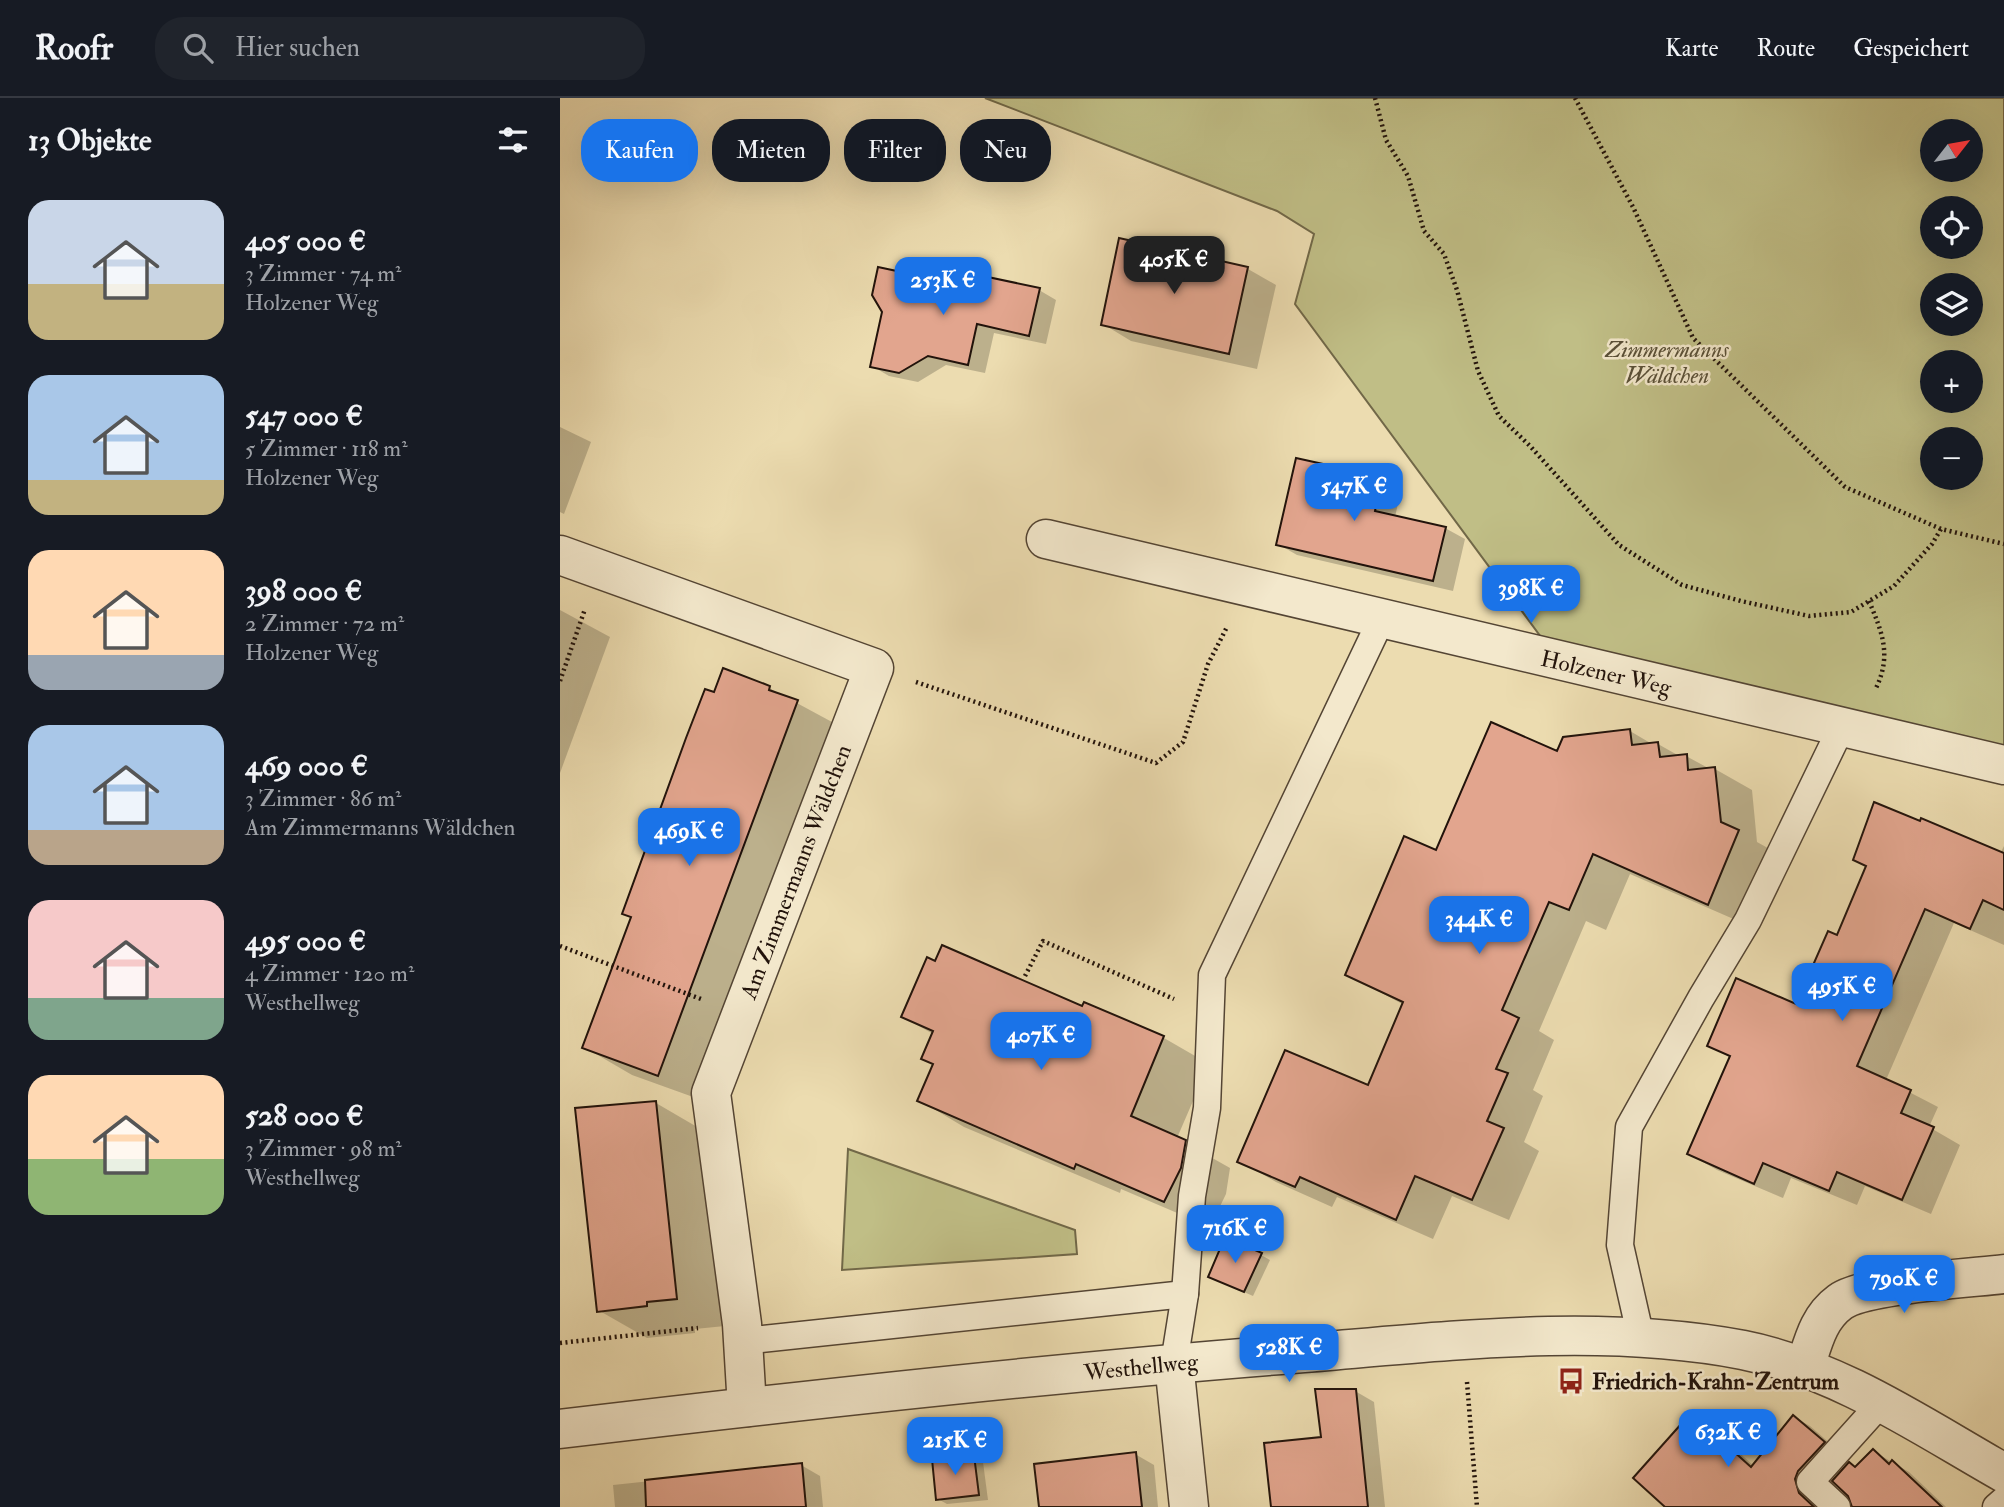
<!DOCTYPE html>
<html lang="de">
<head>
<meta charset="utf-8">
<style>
	body { margin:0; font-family:"IM FELL Double Pica",serif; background:#20242c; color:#f1f3f6; height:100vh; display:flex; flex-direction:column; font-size:26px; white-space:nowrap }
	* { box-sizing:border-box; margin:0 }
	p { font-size:23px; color:#9ea1a6 }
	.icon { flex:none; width:38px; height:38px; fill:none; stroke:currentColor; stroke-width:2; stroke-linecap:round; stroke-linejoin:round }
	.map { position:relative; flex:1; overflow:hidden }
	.drawer { display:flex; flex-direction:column; background:#171b24; width:560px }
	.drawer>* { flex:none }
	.hud { position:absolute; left:21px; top:21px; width:665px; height:63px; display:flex; gap:14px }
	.needle { width:46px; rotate:59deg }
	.fabs { position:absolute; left:1360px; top:21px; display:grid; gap:14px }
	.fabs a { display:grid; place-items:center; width:63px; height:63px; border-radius:50%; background:#171b24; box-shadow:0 7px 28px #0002; font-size:35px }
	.price { position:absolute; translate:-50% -60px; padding:0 16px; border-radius:14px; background:#1a73e8; color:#fff; font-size:23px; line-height:46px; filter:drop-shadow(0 2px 4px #0008) }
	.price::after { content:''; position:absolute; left:50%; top:42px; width:21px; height:16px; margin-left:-10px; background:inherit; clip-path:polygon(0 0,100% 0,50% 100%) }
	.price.current { background:#222; color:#fff }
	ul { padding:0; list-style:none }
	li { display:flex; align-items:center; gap:21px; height:175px; padding:0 28px }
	li span { display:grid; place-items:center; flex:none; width:196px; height:140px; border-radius:21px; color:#555 }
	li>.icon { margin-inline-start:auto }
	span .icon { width:84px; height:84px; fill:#fffc; stroke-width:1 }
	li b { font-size:30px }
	h2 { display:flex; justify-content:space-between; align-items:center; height:84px; padding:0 28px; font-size:30px }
	.tag { padding:0 24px; border-radius:28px; background:#171b24; box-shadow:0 7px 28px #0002; font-size:24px; line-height:63px }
	.tag.current { background:#1a73e8; color:#fff }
	header { display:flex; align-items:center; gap:42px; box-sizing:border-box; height:98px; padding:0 35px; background:#171b24; border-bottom:2px solid #363941 }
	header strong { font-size:33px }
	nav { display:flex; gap:38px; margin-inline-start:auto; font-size:24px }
	.search { width:490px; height:63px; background:#20242c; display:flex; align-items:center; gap:18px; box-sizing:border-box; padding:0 24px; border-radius:28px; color:#9ea1a6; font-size:26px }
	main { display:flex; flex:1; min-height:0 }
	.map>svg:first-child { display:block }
	.green { fill:#c0be86; stroke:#716848; stroke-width:2; fill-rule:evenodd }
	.shadow { fill:#0003 }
	.building { fill:#e2a58e; stroke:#22130b; stroke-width:2 }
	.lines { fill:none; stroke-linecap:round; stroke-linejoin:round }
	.service-casing { stroke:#544534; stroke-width:29 }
	.minor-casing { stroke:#544534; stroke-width:41 }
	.tertiary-casing { stroke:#544534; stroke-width:41 }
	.path { stroke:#22130b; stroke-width:4.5; stroke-dasharray:2 3.5; stroke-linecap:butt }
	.service { stroke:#f3e8cc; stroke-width:26 }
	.minor { stroke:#f3e8cc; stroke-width:38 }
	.tertiary { stroke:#f3e8cc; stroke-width:38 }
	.labels { text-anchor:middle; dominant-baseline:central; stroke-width:5; stroke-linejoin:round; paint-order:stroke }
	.park-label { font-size:23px; font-style:italic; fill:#594f36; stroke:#f3e8cc }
	.street-label { font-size:23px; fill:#22130b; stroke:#f3e8cc }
	.poi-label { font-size:23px; font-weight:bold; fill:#22130b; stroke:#f3e8cc; text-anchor:start }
</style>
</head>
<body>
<header>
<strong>Roofr</strong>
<div class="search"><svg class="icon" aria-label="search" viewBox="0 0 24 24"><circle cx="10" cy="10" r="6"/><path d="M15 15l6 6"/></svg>Hier suchen</div>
<nav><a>Karte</a><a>Route</a><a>Gespeichert</a></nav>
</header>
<main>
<section class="drawer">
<h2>13 Objekte<svg class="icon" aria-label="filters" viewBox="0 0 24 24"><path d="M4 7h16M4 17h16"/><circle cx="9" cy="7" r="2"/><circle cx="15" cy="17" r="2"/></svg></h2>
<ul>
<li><span style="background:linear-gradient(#c9d6e8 60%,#c2b280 0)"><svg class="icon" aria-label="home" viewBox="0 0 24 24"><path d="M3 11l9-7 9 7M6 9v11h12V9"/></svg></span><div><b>405 000 €</b><p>3 Zimmer · 74 m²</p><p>Holzener Weg</p></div></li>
<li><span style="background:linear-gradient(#a9c7e8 75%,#c2b280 0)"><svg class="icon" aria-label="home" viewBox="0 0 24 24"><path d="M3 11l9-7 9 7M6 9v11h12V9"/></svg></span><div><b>547 000 €</b><p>5 Zimmer · 118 m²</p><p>Holzener Weg</p></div></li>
<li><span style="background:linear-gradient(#ffd9b3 75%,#9aa5b1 0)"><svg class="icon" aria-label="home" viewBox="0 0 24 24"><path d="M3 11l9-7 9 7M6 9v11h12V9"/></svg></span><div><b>398 000 €</b><p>2 Zimmer · 72 m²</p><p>Holzener Weg</p></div></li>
<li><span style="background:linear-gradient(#a9c7e8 75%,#b9a48a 0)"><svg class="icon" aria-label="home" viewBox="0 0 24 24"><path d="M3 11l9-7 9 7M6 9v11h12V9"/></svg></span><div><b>469 000 €</b><p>3 Zimmer · 86 m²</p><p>Am Zimmermanns Wäldchen</p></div></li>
<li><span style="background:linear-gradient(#f6c9c9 70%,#7fa58c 0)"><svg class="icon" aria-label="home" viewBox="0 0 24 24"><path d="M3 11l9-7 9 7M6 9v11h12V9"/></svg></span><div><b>495 000 €</b><p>4 Zimmer · 120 m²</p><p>Westhellweg</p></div></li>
<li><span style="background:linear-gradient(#ffd9b3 60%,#8fb573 0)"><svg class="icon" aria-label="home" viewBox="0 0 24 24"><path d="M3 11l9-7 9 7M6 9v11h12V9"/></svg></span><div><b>528 000 €</b><p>3 Zimmer · 98 m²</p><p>Westhellweg</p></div></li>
</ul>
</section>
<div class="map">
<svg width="1444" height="1409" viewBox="0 0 1444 1409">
	<rect width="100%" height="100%" fill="#ecdcb0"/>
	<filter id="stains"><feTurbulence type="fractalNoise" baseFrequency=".00286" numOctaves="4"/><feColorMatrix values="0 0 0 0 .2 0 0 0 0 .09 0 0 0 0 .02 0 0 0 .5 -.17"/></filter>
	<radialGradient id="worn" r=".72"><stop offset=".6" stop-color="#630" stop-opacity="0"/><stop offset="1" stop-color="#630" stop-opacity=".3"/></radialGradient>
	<g class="green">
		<path d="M425 0H1444V650L981 539 735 206 754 136 717 113ZM1372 33H1410V72H1372ZM1372 110H1410V149H1372ZM1372 187H1410V226H1372ZM1372 264H1410V303H1372ZM1372 341H1410V380H1372Z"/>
		<path d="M288 1051 515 1132 517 1156 282 1172Z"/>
	</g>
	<g class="shadow">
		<path d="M688 171 716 187 697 271 571 243 543 226Z"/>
		<path d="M479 192 496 202 486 246 434 235 425 275 386 267 358 284 329 278 312 268 324 214 422 193Z"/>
		<path d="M0 329 31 344 4 416 0 414Z"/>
		<path d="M821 381 841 392 835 419 885 430 905 441 893 493 737 457 718 446Z"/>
		<path d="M0 512 50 539 0 675Z"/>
		<path d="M209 590 285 631 147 1004 72 977 24 949 155 596Z"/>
		<path d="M1070 633 1092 646H1098L1121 659 1126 658 1150 671H1155L1192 692 1197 744 1215 754 1185 826 1070 776 1046 832 1026 823 979 933 994 942 973 992 983 998 964 1044 979 1053 949 1122 892 1098 873 1141 777 1099 772 1109 716 1084 680 1063 809 990 844 907 787 876 877 754 998 655Z"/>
		<path d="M1444 748V847L1394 825 1326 982 1378 1009 1369 1029 1400 1047 1371 1116 1305 1088 1297 1107 1231 1080 1223 1100 1157 1072 1129 1056 1171 960 1149 947 1237 908 1278 839 1440 756Z"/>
		<path d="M525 906 604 940 649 966 617 1040 670 1070 666 1096 650 1129 561 1091 560 1095 404 1029 359 1002 374 967 373 936 343 919 523 910Z"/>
		<path d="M96 1005 144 1033 165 1228 135 1231V1235L87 1240 38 1212Z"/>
		<path d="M701 1157 710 1162 693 1198 659 1183Z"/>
		<path d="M795 1293 814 1304 825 1409H713Z"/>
		<path d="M1131 1317 1147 1326 1194 1368 1234 1319 1250 1328 1280 1354 1258 1409H1108Z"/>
		<path d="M1313 1353 1349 1374 1386 1409H1294L1297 1370Z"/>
		<path d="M575 1356 594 1367 598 1409H480Z"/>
		<path d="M414 1359 423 1364 428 1402 387 1406 378 1401Z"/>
		<path d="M241 1367 260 1378 263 1409H55L53 1387Z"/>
	</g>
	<g class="building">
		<path d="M559 140 688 169 669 256 541 227Z"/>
		<path d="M318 169 421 191 423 178 480 190 469 238 417 226 408 267 368 258 339 275 310 269 322 214 312 197Z"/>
		<path d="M736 360 822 379 815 413 886 429 873 483 716 447Z"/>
		<path d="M163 570 210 588 209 592 238 602 98 978 22 950 71 819 62 816 126 640 145 591 154 594Z"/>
		<path d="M931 624 997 653 1003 639 1070 631 1072 647 1098 644 1100 659 1127 656 1128 672 1155 669 1161 724 1179 732 1148 807 1033 756 1009 812 989 804 942 912 959 920 936 971 948 975 927 1023 944 1030 912 1102 855 1078 836 1122 740 1079 735 1089 677 1064 725 952 808 987 843 904 785 877 844 738 876 752Z"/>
		<path d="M1314 704 1360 723 1361 720 1444 755V812L1423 802 1410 831 1365 811 1297 968 1351 992 1341 1015 1374 1029 1342 1102 1277 1074 1269 1093 1203 1065 1194 1086 1127 1056 1170 958 1147 948 1176 880 1236 906 1268 833 1277 837 1306 768 1293 762Z"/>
		<path d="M382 847 522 908 524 904 604 938 571 1018 626 1042 621 1070 604 1104 516 1066 514 1071 357 1003 373 966 361 961 373 933 341 919 367 859 375 863Z"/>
		<path d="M96 1003 117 1201 87 1204V1208L37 1214 15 1010Z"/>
		<path d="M665 1139 702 1155 684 1194 648 1179Z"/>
		<path d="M755 1291H796L808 1409H711L704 1345 761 1339Z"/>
		<path d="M1131 1315 1191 1369 1233 1317 1265 1344 1238 1373 1235 1381 1239 1395 1254 1409H1105L1073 1380Z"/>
		<path d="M1313 1351 1329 1366 1332 1362 1382 1409H1292L1288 1398 1272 1383 1289 1364 1295 1369Z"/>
		<path d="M576 1354 582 1409H479L474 1366Z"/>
		<path d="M414 1357 419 1397 376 1402 372 1361Z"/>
		<path d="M242 1365 246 1409H86L85 1382Z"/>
	</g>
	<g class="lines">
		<g class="service-casing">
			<g id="service">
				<path d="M1081 1240 1060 1147 1069 1029 1141 900 1188 822 1281 630"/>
				<path d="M183 1243 625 1196"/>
				<path d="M614 1265 625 1196 632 1098 647 1010 652 877 821 522"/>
				<path d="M1277 1409 1250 1384 1321 1305"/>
				<path d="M1436 1409 1444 1402"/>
			</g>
		</g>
		<g class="minor-casing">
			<g id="minor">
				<path d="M486 441 1444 667"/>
				<path d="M0 457 314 570 151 995 182 1226 187 1309"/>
				<path d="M614 1265 629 1409"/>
				<path d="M1245 1269C1253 1245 1258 1220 1280 1204 1304 1186 1410 1180 1444 1176"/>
			</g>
		</g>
		<g class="tertiary-casing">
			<path id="tertiary" d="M0 1331C243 1302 487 1275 732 1256 881 1244 1035 1224 1183 1252 1279 1271 1361 1328 1444 1375"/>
		</g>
		<g class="path">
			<path d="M815 0 826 42 848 78 864 133 884 156 897 192 918 273 939 318 970 348 1059 447 1122 487 1181 503 1249 518 1291 514 1334 488 1372 446 1381 431"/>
			<path d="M1015 0 1073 109 1133 240 1285 389 1381 431 1444 446"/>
			<path d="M1309 503C1322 534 1332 557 1316 590"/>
			<path d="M0 583 25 511"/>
			<path d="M356 584 596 665 623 644 648 566 667 529"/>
			<path d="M0 848 141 901"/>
			<path d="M465 878 483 843 614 901"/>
			<path d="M0 1245 138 1230"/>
			<path d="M907 1284 917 1409"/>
		</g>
		<use href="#service" class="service"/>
		<use href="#minor" class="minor"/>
		<use href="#tertiary" class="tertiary"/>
	</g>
	<defs>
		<g id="bus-bare" transform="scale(2.1)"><path d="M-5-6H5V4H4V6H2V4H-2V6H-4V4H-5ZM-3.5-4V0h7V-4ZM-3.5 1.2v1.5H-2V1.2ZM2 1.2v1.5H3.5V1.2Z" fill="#8f2418" stroke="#f3e8cc" stroke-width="2.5" paint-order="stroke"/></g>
	</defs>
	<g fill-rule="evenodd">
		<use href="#bus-bare" x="1011" y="1283"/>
	</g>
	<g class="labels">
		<g class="park-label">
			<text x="1107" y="251">Zimmermanns<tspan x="1107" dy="26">Wäldchen</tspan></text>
		</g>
		<g class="street-label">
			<text transform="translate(1046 575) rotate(13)">Holzener Weg</text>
			<text transform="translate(236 774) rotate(-69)">Am Zimmermanns Wäldchen</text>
			<text transform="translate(581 1269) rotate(-6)">Westhellweg</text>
		</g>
		<g class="poi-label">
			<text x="1032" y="1283">Friedrich-Krahn-Zentrum</text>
		</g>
	</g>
	<rect width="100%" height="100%" filter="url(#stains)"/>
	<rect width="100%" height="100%" fill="url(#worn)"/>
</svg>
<div class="fabs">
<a><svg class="needle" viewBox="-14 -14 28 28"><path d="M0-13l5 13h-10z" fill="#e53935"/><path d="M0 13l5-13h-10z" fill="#9ea1a6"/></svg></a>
<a><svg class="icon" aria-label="locate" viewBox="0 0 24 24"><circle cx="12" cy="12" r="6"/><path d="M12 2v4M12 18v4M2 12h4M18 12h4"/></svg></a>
<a><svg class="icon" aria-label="layers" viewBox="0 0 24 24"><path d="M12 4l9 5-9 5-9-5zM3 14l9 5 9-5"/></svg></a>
<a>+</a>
<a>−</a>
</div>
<b class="price current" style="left:614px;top:198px">405K €</b>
<b class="price" style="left:383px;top:219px">253K €</b>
<b class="price" style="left:794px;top:425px">547K €</b>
<b class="price" style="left:971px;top:527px">398K €</b>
<b class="price" style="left:129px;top:770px">469K €</b>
<b class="price" style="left:919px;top:858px">344K €</b>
<b class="price" style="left:1282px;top:925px">495K €</b>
<b class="price" style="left:481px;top:974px">407K €</b>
<b class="price" style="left:675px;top:1167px">716K €</b>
<b class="price" style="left:1344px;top:1217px">790K €</b>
<b class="price" style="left:729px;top:1286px">528K €</b>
<b class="price" style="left:1168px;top:1371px">632K €</b>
<b class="price" style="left:395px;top:1379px">215K €</b>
<div class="hud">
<a class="tag current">Kaufen</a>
<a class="tag">Mieten</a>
<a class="tag">Filter</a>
<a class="tag">Neu</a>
</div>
</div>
</main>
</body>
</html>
